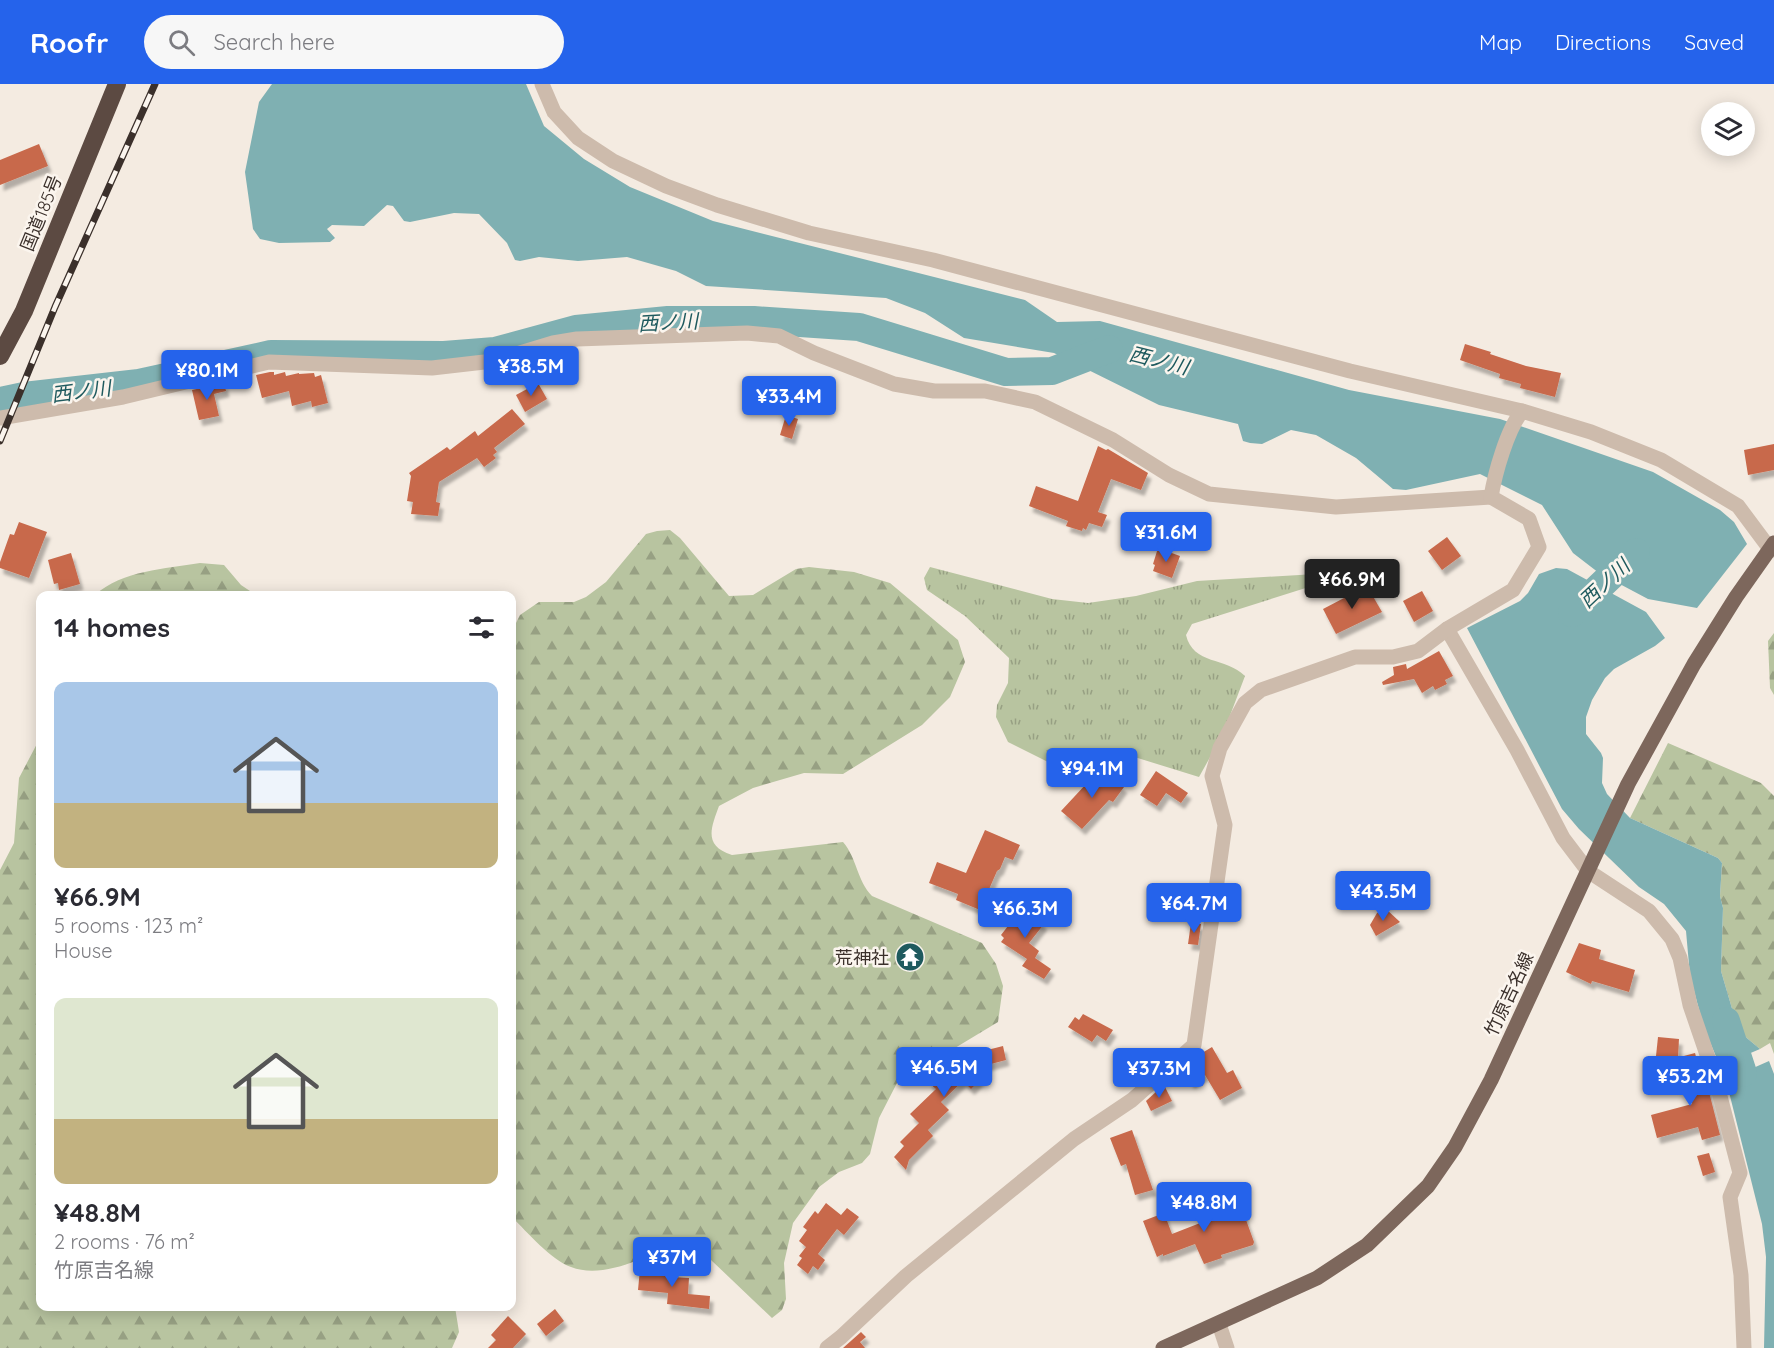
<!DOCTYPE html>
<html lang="en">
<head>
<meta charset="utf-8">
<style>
	body { margin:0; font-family:Quicksand,"Noto Sans JP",sans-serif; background:#f7f7f7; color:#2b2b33; height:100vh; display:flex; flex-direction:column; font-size:22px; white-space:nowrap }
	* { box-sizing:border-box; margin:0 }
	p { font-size:20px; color:#7c7c81 }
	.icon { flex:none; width:33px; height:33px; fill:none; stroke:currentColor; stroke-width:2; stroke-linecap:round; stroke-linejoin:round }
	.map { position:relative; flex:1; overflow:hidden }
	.details { position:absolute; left:36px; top:507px; width:480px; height:720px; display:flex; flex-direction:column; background:#fff; border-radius:12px; box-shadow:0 3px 15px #0003 }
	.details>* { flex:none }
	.buttons { position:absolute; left:1701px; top:18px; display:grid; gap:12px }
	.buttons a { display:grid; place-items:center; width:54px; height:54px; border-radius:50%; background:#fff; box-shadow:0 3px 15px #0003; font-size:30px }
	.price { position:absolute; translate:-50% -51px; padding:0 14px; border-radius:6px; background:#2563eb; color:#fff; font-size:20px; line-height:39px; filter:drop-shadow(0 2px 3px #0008) }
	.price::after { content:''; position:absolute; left:50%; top:36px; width:18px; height:14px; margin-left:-9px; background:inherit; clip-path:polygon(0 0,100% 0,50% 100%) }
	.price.selected { background:#222; color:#fff }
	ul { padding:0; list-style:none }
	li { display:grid; align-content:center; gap:12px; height:318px; padding:0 18px }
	li span { display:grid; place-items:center; height:186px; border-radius:12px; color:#555 }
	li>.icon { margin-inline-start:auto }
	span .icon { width:108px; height:108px; fill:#fffc; stroke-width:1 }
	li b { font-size:26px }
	h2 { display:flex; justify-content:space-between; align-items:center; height:72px; padding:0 18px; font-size:26px }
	header { display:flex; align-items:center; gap:36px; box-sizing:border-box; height:84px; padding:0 30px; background:#2563eb; color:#fff }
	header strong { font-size:28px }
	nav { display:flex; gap:33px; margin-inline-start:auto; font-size:21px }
	.search { width:420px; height:54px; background:#f7f7f7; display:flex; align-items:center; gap:15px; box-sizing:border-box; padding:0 21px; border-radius:33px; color:#7c7c81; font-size:22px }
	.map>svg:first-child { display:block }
	.grass { fill:url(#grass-tufts) }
	.forest { fill:url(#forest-firs) }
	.water { fill:#7fb0b2 }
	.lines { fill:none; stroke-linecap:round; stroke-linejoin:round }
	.river { stroke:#7fb0b2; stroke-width:28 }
	.building { fill:#c8694b; filter:url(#shadow) }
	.minor { stroke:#cdbbac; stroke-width:15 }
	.major { stroke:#7d675c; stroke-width:15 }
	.highway { stroke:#5c4a42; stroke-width:18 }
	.rail-casing { stroke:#3b302b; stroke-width:7 }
	.rail { stroke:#fbf5ee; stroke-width:4.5; stroke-dasharray:14; stroke-linecap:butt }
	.labels { text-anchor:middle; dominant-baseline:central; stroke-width:5; stroke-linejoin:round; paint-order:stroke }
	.street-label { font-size:18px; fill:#3b302b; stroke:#fbf5ee }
	.poi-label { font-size:18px; fill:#3b302b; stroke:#fbf5ee; text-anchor:end }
	.water-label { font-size:20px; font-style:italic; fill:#1f5a5e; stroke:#fbf5ee }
</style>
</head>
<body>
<header>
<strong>Roofr</strong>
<div class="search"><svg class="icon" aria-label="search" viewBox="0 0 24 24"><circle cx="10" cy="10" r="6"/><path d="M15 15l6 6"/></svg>Search here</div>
<nav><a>Map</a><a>Directions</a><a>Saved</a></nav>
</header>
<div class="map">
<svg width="1774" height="1264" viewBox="0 0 1774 1264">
	<defs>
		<pattern id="grass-tufts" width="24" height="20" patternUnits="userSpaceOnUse" patternTransform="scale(1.5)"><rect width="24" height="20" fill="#b8c4a0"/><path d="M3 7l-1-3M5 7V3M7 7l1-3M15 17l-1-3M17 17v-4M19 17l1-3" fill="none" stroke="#97a083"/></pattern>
		<pattern id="forest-firs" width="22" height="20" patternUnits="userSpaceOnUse" patternTransform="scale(1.5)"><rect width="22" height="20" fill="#b8c4a0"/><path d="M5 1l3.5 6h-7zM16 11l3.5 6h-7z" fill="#97a083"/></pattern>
		<filter id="shadow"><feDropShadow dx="3.5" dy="6" stdDeviation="1.5" flood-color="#0004"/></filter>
	</defs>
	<rect width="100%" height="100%" fill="#f4ebe1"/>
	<path class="grass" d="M930 483 1052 515 1088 519 1136 512 1197 497 1316 490 1312 502 1192 540 1186 551C1193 581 1226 573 1245 592L1223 650 1199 693 1128 671 1054 681 1008 658 996 633 997 621 1008 599 1009 574 965 532 927 506 924 494Z"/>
	<g class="forest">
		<path d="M670 446 680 454 729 512 753 511 796 485 809 483 854 488 890 499 958 556 965 578 950 613 922 641 843 690 804 689 753 704 719 722C711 744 703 762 732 771L843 758C857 774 857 797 872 812L982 859 996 880 1003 902 998 938 897 999 879 1034 870 1070 862 1079 839 1088 819 1103 793 1139 784 1179 786 1215 782 1226 772 1234 711 1176 677 1159C647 1172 604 1196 571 1183 551 1176 527 1148 512 1133V547L520 531 539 518H574L586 513 606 498 646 450 657 447Z"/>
		<path d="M200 479 224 481 241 501 256 511H95C123 486 165 485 200 479Z"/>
		<path d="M1774 549V611L1770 604 1768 557Z"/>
		<path d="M40 654V1222L455 1223 459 1248 452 1264H0V786L14 759 19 694Z"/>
		<path d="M1668 659 1761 699 1774 712V970L1770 959 1760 965 1742 950 1738 945 1721 887 1723 824 1720 812 1722 779 1718 774 1630 734Z"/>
	</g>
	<g class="water">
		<path d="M272 0H526L544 42 584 75 630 103 713 137 1025 216 1057 238 1100 237 1349 306 1500 335 1653 388 1720 426 1734 438 1747 460 1697 524 1648 515 1599 489 1573 469 1542 421 1480 390 1406 406 1393 405 1356 374 1316 351 1291 346 1262 360 1250 359 1243 357 1238 340 1159 321 1054 269 964 254 925 229 886 214 706 202 676 187 627 173 578 177 539 173 520 177 515 176 507 159 479 130 454 129 410 138 404 137 393 122 387 121 364 142 332 141 327 145 335 154 330 158 279 159 260 155 253 145 245 88 259 18Z"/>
		<path d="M1556 484 1567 485 1646 528 1665 554 1655 562 1614 585 1605 594 1592 616 1586 633V650L1601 669 1603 674 1602 699 1607 710 1630 734 1718 774 1722 779 1720 812 1723 824 1721 887 1738 945 1742 950 1760 965 1720 982 1704 944 1690 892 1686 847 1664 820 1639 803 1579 745 1562 725 1467 544 1520 517 1528 509 1539 490Z"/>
		<path d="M1769 977 1774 990V1264H1764L1766 1173 1762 1140 1726 996Z"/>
	</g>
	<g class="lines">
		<g class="river">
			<path d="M0 317 24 312 139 299 271 270 444 271 495 267 576 245 668 236H754L859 243 1006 288 1052 287 1109 265"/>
			<path d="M1572 529 1636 468"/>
			<path d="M1726 937 1743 989"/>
		</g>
	</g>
	<g class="building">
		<path d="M39 60 48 82 0 101V76Z"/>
		<path d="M1465 260 1491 268 1490 270 1526 282 1561 289 1555 313 1520 304 1521 300 1499 294 1500 290 1460 276Z"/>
		<path d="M270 288H274V291L285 288 286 292 299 289V290L314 289 315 293 321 291 328 319 312 323 311 317 292 322 289 307 262 314 256 291Z"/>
		<path d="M224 299 226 307 214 310 219 332 199 336 192 306Z"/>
		<path d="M538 299 547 315 525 328 516 311Z"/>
		<path d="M512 325 525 340 494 364 497 368 493 371 496 374 484 383 477 374 439 398 436 418 440 419 438 432 411 430 413 418 407 417 411 392 409 389 447 363 450 366 475 347 478 352Z"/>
		<path d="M786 331 798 335 792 355 780 351Z"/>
		<path d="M1774 360V386L1748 391 1744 366Z"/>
		<path d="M1098 362 1106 366 1108 365 1148 389 1141 406 1111 395 1098 428 1107 431 1102 443 1089 439 1086 446 1083 444 1082 447 1066 442 1068 437 1029 422 1036 402 1078 417Z"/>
		<path d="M19 438 47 448 29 494 0 484V478L10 450 14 451Z"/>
		<path d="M1447 453 1461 472 1442 486 1428 467Z"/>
		<path d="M1158 464 1180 472 1172 494 1153 487 1155 481 1153 480Z"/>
		<path d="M71 469 80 500 59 506 58 499 54 500 48 476Z"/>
		<path d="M1367 502 1382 528 1336 550 1323 525Z"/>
		<path d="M1422 507 1433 527 1414 538 1403 517Z"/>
		<path d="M1439 567 1453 592 1445 596 1447 600 1435 606 1433 602 1422 609 1414 595 1383 601 1382 598 1394 591 1393 583 1406 580 1407 585Z"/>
		<path d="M1100 685 1124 703 1113 718 1109 716 1082 745 1061 727Z"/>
		<path d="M1156 687 1188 709 1181 719 1166 709 1157 722 1140 711Z"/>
		<path d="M985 746 1020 761 1013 776 1005 773 1000 785 997 787 980 826 956 816 958 810 929 799 937 778 966 789Z"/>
		<path d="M1019 820 1044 840 1029 859 1039 867 1035 874 1051 885 1044 895 1022 882 1027 875 1001 858 1004 854 1001 851 1008 842 1004 839Z"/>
		<path d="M1386 825 1400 838 1376 852 1370 841 1377 829Z"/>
		<path d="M1191 839 1201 840 1198 861 1188 860Z"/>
		<path d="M1579 859 1601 866 1599 875 1635 886 1629 908 1592 897 1591 900 1566 888Z"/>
		<path d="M1083 930 1113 946 1106 957 1097 951 1092 958 1068 943 1075 933 1079 936Z"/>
		<path d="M1658 953 1679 955 1678 973 1656 972Z"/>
		<path d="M1003 962 1006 976 972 985 981 995 971 1005 963 997 941 1018 949 1026 928 1046 933 1052 909 1076 906 1086 894 1073 904 1062 900 1058 919 1039 910 1030 936 1005 928 998 949 977 952 981 960 973Z"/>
		<path d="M1212 963 1227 989 1233 986 1242 1004 1220 1016 1205 991 1191 999 1182 984 1197 972Z"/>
		<path d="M1695 969 1700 987 1702 986 1707 1000 1720 1051 1702 1056 1698 1043 1657 1054 1651 1031 1692 1020 1680 973Z"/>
		<path d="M1165 1003 1172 1017 1151 1027 1146 1017 1158 1006Z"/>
		<path d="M1132 1046 1153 1106 1135 1111 1126 1080 1121 1082 1110 1054Z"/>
		<path d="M1709 1069 1715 1088 1703 1092 1697 1072Z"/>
		<path d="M1237 1111 1254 1158 1253 1161 1221 1171 1222 1174 1204 1180 1195 1160 1163 1172V1170L1157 1173 1143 1137 1164 1129 1172 1150 1218 1132 1215 1122 1225 1119 1224 1116Z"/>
		<path d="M826 1119 841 1131 847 1124 859 1133 844 1151 837 1145 818 1170 825 1176 818 1186 813 1182 808 1190 797 1181 802 1174 799 1172 806 1163 799 1157 807 1146 803 1143 815 1127 818 1130Z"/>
		<path d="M640 1185 672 1187V1193L689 1194 688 1210 710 1212 709 1225 667 1220 668 1209 638 1206Z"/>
		<path d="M555 1225 564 1237 546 1252 537 1240Z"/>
		<path d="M508 1232 526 1250 513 1264H488L496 1256 491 1251Z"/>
		<path d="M861 1248 866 1253 860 1258 865 1264H843Z"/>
	</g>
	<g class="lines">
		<g class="minor">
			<path d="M542 0 554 28 578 54 613 77 666 102 717 121 809 149 933 176 1350 287 1522 327"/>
			<path d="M0 334 123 313 269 278 432 284 493 277 553 259 577 255 747 249 779 252 814 269 894 300 934 307H985L1035 318 1113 356 1169 391 1209 410 1336 423 1491 413"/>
			<path d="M1447 545 1517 666 1563 754 1588 787 1649 827 1672 855 1680 874 1690 921 1716 997 1740 1089 1730 1113 1741 1191 1744 1264"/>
			<path d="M1219 1240 1227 1264"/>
			<path d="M827 1264 841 1253 906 1192 1074 1055 1132 1016 1194 961 1225 741 1212 692 1220 664 1245 619 1261 606 1355 573H1393L1418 567 1447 545 1513 506 1539 463 1529 435 1491 413C1495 389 1507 346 1522 327L1591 348 1661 376 1738 422 1770 465 1774 466"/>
		</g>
		<path class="major" d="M1163 1264 1317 1194 1367 1161 1428 1102 1455 1063 1491 996 1628 700 1694 580 1736 513 1774 459"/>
		<path class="highway" d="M0 272 24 227 117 0"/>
		<g class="rail-casing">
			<path id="rail" d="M0 357 55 223 155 0"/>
		</g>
		<use href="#rail" class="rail"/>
	</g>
	<defs>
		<g id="temple-disc" transform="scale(1.5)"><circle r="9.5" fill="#1f5a5e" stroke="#fbf5ee"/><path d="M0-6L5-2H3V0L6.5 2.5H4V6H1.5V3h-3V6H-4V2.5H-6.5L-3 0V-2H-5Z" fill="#fff"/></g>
	</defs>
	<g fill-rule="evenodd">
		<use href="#temple-disc" x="910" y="873"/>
	</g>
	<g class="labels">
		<g class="street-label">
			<text transform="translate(41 129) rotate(-68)">国道185号</text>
			<text transform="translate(1509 910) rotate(-65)">竹原吉名線</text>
		</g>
		<g class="poi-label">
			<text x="889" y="873">荒神社</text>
		</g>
		<g class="water-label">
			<text transform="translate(668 238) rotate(-3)">西ノ川</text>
			<text transform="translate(1159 276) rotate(14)">西ノ川</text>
			<text transform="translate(81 307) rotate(-7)">西ノ川</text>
			<text transform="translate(1604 499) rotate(-43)">西ノ川</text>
		</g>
	</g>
</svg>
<div class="buttons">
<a><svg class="icon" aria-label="layers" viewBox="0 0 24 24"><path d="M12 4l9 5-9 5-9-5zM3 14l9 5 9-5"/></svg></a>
</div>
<b class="price" style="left:531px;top:313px">¥38.5M</b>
<b class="price" style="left:207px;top:317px">¥80.1M</b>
<b class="price" style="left:789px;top:343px">¥33.4M</b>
<b class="price" style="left:1166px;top:479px">¥31.6M</b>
<b class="price selected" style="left:1352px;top:526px">¥66.9M</b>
<b class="price" style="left:1092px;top:715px">¥94.1M</b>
<b class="price" style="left:1383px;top:838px">¥43.5M</b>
<b class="price" style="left:1194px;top:850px">¥64.7M</b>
<b class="price" style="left:1025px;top:855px">¥66.3M</b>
<b class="price" style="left:944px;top:1014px">¥46.5M</b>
<b class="price" style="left:1159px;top:1015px">¥37.3M</b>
<b class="price" style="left:1690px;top:1023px">¥53.2M</b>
<b class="price" style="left:1204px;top:1149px">¥48.8M</b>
<b class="price" style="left:672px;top:1204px">¥37M</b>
<section class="details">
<h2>14 homes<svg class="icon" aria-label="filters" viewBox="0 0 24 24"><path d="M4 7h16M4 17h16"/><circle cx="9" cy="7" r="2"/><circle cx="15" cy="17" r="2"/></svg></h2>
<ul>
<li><span style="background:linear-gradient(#a9c7e8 65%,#c2b280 0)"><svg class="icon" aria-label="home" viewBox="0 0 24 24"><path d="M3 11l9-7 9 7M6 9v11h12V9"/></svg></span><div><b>¥66.9M</b><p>5 rooms · 123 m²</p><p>House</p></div></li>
<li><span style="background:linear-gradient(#dfe7d0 65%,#c2b280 0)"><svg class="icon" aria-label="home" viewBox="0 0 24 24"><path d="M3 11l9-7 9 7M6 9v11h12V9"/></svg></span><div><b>¥48.8M</b><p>2 rooms · 76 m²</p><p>竹原吉名線</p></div></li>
</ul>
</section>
</div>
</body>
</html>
